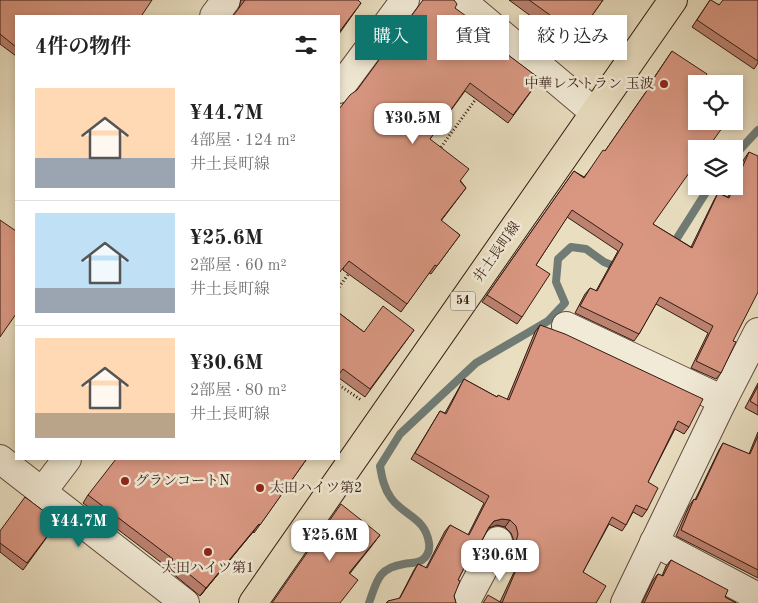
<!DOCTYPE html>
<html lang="ja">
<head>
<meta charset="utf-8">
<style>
	body { margin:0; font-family:"Old Standard TT","Noto Serif JP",serif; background:#f2f2f2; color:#222; height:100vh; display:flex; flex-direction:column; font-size:19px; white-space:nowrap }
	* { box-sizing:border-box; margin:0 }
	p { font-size:16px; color:#767676 }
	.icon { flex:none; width:28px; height:28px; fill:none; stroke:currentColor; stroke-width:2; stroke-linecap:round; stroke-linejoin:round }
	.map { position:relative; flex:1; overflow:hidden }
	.panel { position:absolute; left:15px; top:15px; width:325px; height:445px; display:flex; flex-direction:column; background:#fff; border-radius:0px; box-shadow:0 2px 8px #0003 }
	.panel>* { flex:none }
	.top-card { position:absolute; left:355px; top:15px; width:328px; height:45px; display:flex; gap:10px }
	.buttons { position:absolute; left:688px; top:75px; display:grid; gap:10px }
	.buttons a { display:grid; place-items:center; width:55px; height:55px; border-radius:0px; background:#fff; box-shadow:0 2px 8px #0003; font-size:25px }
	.price { position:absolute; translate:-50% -42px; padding:0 11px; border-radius:10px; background:#fff; color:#222; font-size:16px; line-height:32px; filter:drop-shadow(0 1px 2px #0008) }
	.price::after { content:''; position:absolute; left:50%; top:30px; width:15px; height:11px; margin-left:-8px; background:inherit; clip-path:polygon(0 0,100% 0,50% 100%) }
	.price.on { background:#0f766e; color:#fff }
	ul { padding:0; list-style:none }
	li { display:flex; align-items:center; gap:15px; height:125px; padding:0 20px }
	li+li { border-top:1px solid #e0e0e0 }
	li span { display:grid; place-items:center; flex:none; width:140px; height:100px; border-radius:0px; color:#555 }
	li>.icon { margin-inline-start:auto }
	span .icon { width:60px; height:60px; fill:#fffc; stroke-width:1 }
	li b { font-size:21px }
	h2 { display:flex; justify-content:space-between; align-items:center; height:60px; padding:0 20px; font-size:21px }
	.pill { padding:0 18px; border-radius:0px; background:#fff; box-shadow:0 2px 8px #0003; font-size:18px; line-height:45px }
	.pill.on { background:#0f766e; color:#fff }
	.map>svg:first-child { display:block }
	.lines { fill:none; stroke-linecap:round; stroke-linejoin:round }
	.stream { stroke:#707b75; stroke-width:8 }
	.minor-casing { stroke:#614b3d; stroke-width:30 }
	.major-casing { stroke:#341a11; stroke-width:30 }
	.path { stroke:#341a11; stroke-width:3; stroke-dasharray:1 2.5; stroke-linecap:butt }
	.minor { stroke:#f1ead6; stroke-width:28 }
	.major { stroke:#e9dec0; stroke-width:28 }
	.wall { fill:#bb8270; stroke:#341a11 }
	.shaded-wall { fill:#986a5b; stroke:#341a11 }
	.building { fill:#d99782; stroke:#341a11 }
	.poi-dot { fill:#8f2418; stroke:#f1ead6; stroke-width:2 }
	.labels { text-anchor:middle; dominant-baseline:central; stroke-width:5; stroke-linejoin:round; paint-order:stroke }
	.shield { fill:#f1ead6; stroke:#6d584c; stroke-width:1 }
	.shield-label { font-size:12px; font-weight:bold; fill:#341a11 }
	.poi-label { font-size:14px; fill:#341a11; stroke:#f1ead6; text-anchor:start }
	.street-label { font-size:14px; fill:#341a11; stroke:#f1ead6 }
</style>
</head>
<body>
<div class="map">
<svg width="758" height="603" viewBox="0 0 758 603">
	<rect width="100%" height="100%" fill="#e9dec0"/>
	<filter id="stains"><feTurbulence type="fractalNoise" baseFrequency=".004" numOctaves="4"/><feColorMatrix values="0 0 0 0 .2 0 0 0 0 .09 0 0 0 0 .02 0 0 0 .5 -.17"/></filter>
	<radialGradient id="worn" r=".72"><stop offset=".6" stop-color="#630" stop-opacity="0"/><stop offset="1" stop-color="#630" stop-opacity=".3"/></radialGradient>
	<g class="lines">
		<g class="stream">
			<path d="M734 156 758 130"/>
			<path d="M672 246 710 186"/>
			<path d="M369 603C377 581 378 568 404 564 410 563 418 563 422 560 428 556 430 550 429 543 425 517 404 516 391 498 384 488 382 478 380 466L400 434 476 363 548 321 565 303 556 282 558 259 571 247 586 249 604 262 619 268"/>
		</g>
		<g class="minor-casing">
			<g id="minor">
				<path d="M461 0 594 112"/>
				<path d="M214 16 226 0"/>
				<path d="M339 89 405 0"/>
				<path d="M566 326 723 400"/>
				<path d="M0 459 185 603"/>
				<path d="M42 492 67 459"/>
				<path d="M654 542 758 597"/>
				<path d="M465 603 498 541"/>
				<path d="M625 603 723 400 758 332"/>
			</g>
		</g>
		<g class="major-casing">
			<path id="major" d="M253 603 673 0"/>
		</g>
		<g class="path">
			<path d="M439 150 478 96"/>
			<path d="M339 287 350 272"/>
			<path d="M339 385 361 400"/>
		</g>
		<use href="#minor" class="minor"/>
		<use href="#major" class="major"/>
	</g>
	<g class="wall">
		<path d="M0 0 16 16V56L0 44Z"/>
		<path d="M241 0H358L361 3 339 34V16L239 8Z"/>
		<path d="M509 0H603L562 58 534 38 543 25Z"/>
		<path d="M710 0 719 5 758 0V63L754 69 692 27Z"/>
		<path d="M455 8 462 21 540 79 508 123 465 91 430 139 466 188 441 221 460 235 431 274 429 273 401 312 343 270 357 90Z"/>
		<path d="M672 51 691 98 653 224 691 247 714 200 718 193 728 197 733 186H734V183L744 159 749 152 733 341 721 373 716 379 691 368 708 333 656 304 639 334 634 341 575 313 585 294 590 288 596 291 618 251 567 217 536 265 522 317 517 324 482 302 574 171 584 177 605 151 650 86 649 85Z"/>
		<path d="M339 313 364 332 414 330 365 397 339 378Z"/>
		<path d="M540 325 689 427 684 434 675 429 648 482 647 510 642 517 633 512 626 525 622 531 609 524 583 572 596 603H483L500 602 515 570 503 564 512 548 514 541 511 533 505 527 497 525 489 528 487 531 480 544 475 550 473 549 458 580 454 596 456 603H386L388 601 399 599 414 570 418 564 426 568 445 531 450 525 468 535 484 503 411 459 440 411 445 413 460 386 464 379 497 397 507 400 535 332Z"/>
		<path d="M758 383V415L745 408Z"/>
		<path d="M758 432V578L676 536 689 506 694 499 695 500 719 450 723 443 749 454Z"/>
		<path d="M306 460 254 533 253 532 200 596 166 568 167 567 83 503 88 495Z"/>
		<path d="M58 522 23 570 0 552V531Z"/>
		<path d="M671 560 725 597 736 603H642L653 580 658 574 662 576 666 566Z"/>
	</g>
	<g class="shaded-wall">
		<path d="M502 519 510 520 505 527 497 525 489 528 484 534 494 521Z"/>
		<path d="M259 524 253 532 200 596 206 588Z"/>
		<path d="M380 535 374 543 344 581 349 573Z"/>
	</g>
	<g class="building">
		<path d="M0 0H152L142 15 144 16H16V47L0 34Z"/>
		<path d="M245 0H358L361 3 340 31 339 30V16H233Z"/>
		<path d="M423 0H454L457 4 455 8 466 16 462 21 496 44 495 45 540 79 513 115 470 83 430 139 469 169 460 181 466 188 441 220 460 235 437 266 435 265 407 304 349 261 339 273V109L350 95 357 90Z"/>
		<path d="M529 0H603L569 48 541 28 550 15Z"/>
		<path d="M710 0H711L719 5 723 0H758V61L697 20Z"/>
		<path d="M672 51 707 74 700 84H696V90L691 98 696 102V121H722L725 124 707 149H696V163L653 224 692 248 718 193 729 198 749 152 758 156V292L733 341 736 342 721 373 696 361 713 326 660 297 639 334 580 306 590 288 597 291 623 244 572 210 536 265 550 274 522 317 487 295 574 171 584 178 603 150 605 151 655 79 654 78Z"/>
		<path d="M0 220 16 231V314L0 337Z"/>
		<path d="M383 306 414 330 370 389 343 369 339 374V313L364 332Z"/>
		<path d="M540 325 565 334 703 399 689 427 678 421 648 482 658 488 647 510 636 505 626 525 612 517 583 572 606 586 596 603H483L488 595 502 603 519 563 508 557 516 542 518 534 516 526 510 520 502 519 494 521 489 527 480 544 477 542 458 580 460 581 454 596 456 603H387L388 601 400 598 418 564 427 568 450 525 469 535 489 496 415 453 440 411 446 414 464 379 497 397 498 395 509 400Z"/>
		<path d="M758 386V406L750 401Z"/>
		<path d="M758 436V570L681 530 694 499 696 500 723 443 750 454Z"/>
		<path d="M116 459H304L306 460 260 525 259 524 206 588 172 560 173 559 88 495Z"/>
		<path d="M25 497 58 522 27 563 0 543V531Z"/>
		<path d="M341 504 380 535 349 573 358 580 340 603H272Z"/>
		<path d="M671 560 728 590 725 597 736 603H644L658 574 663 576Z"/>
	</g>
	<g class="poi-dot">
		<circle cx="664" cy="84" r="5"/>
		<circle cx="125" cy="481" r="5"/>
		<circle cx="260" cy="488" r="5"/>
		<circle cx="208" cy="552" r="5"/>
	</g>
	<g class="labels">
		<rect class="shield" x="450.5" y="291.5" width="25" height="19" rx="4"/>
		<g class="shield-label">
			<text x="463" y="301">54</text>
		</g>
		<g class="poi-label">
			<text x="654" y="84" text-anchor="end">中華レストラン 玉波</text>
			<text x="135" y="481">グランコートN</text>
			<text x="270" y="488">太田ハイツ第2</text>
			<text x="208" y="568" text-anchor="middle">太田ハイツ第1</text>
		</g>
		<g class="street-label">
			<text transform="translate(497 252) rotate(-55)">井土長町線</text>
		</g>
	</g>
	<rect width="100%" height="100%" filter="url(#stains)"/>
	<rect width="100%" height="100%" fill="url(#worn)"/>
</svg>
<div class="buttons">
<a><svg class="icon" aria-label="locate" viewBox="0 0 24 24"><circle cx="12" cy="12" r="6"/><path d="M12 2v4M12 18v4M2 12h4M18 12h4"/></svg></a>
<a><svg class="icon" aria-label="layers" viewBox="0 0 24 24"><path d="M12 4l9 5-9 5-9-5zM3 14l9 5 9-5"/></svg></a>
</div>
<b class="price" style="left:413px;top:145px">¥30.5M</b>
<b class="price on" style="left:79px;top:548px">¥44.7M</b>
<b class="price" style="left:330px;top:562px">¥25.6M</b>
<b class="price" style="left:500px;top:582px">¥30.6M</b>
<div class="top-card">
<a class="pill on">購入</a>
<a class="pill">賃貸</a>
<a class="pill">絞り込み</a>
</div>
<section class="panel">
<h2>4件の物件<svg class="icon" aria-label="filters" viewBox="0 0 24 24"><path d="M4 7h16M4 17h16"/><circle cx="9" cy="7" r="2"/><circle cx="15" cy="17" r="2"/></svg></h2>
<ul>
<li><span style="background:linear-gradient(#ffd9b3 70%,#9aa5b1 0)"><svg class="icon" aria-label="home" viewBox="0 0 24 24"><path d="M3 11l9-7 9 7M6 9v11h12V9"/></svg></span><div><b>¥44.7M</b><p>4部屋 · 124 m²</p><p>井土長町線</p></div></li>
<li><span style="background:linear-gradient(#bfe0f5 75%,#9aa5b1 0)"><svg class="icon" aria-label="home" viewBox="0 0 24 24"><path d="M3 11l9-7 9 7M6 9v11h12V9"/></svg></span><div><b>¥25.6M</b><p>2部屋 · 60 m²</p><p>井土長町線</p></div></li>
<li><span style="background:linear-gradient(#ffd9b3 75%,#b9a48a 0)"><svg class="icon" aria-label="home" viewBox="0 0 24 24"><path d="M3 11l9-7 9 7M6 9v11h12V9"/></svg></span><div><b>¥30.6M</b><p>2部屋 · 80 m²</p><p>井土長町線</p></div></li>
</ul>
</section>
</div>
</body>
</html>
